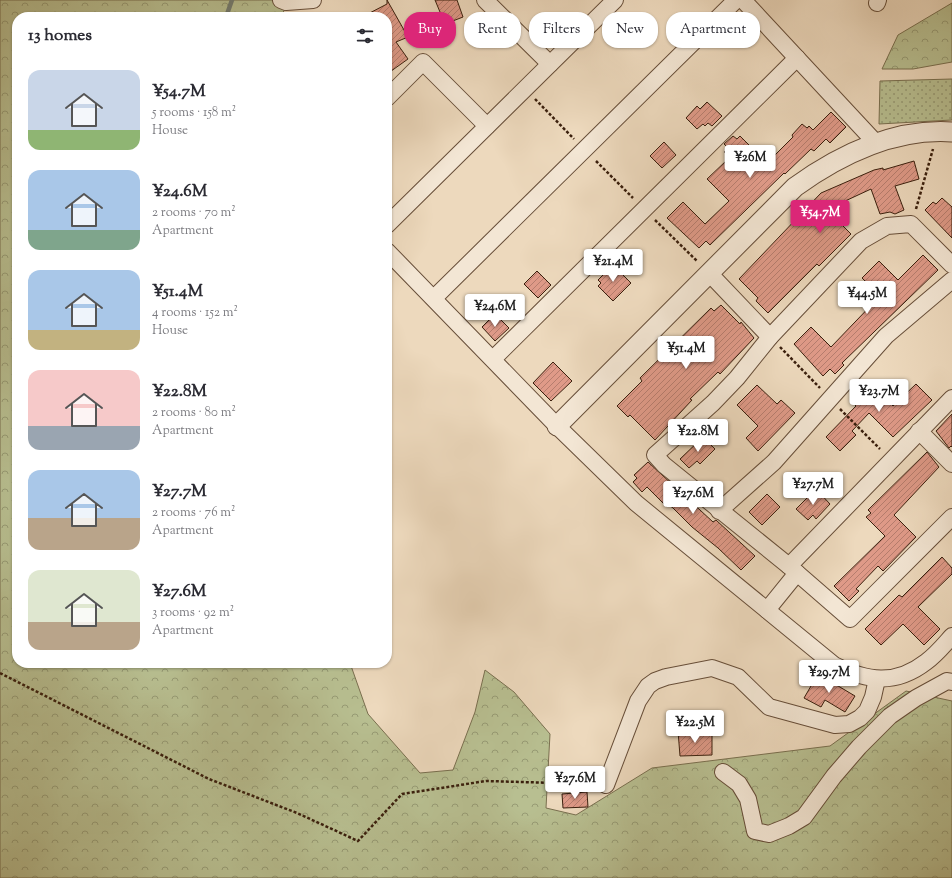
<!DOCTYPE html>
<html lang="en">
<head>
<meta charset="utf-8">
<style>
	body { margin:0; font-family:"Sorts Mill Goudy",serif; background:#f7f7f7; color:#2b2b33; height:100vh; display:flex; flex-direction:column; font-size:15px; white-space:nowrap }
	* { box-sizing:border-box; margin:0 }
	p { font-size:13px; color:#7c7c81 }
	.icon { flex:none; width:22px; height:22px; fill:none; stroke:currentColor; stroke-width:2; stroke-linecap:round; stroke-linejoin:round }
	.map { position:relative; flex:1; overflow:hidden }
	.sheet { position:absolute; left:12px; top:12px; width:380px; height:656px; display:flex; flex-direction:column; background:#fff; border-radius:16px; box-shadow:0 1px 3px #0004 }
	.sheet>* { flex:none }
	.banner { position:absolute; left:404px; top:12px; width:380px; height:36px; display:flex; gap:8px }
	.price { position:absolute; translate:-50% -34px; padding:0 9px; border-radius:4px; background:#fff; color:#222; font-size:13px; line-height:26px; filter:drop-shadow(0 1px 2px #0008) }
	.price::after { content:''; position:absolute; left:50%; top:24px; width:12px; height:9px; margin-left:-6px; background:inherit; clip-path:polygon(0 0,100% 0,50% 100%) }
	.price.active { background:#db2777; color:#fff }
	ul { padding:0; list-style:none }
	li { display:flex; align-items:center; gap:12px; height:100px; padding:0 16px }
	li span { display:grid; place-items:center; flex:none; width:112px; height:80px; border-radius:12px; color:#555 }
	li>.icon { margin-inline-start:auto }
	span .icon { width:48px; height:48px; fill:#fffc; stroke-width:1 }
	li b { font-size:17px }
	h2 { display:flex; justify-content:space-between; align-items:center; height:48px; padding:0 16px; font-size:17px }
	.pill { padding:0 14px; border-radius:16px; background:#fff; box-shadow:0 1px 3px #0004; font-size:14px; line-height:36px }
	.pill.active { background:#db2777; color:#fff }
	.map>svg:first-child { display:block }
	.green { fill:url(#green-dots); stroke:#796f4f }
	.forest { fill:url(#forest-crowns); stroke:#796f4f }
	.lines { fill:none; stroke-linecap:round; stroke-linejoin:round }
	.stream { stroke:#737c71; stroke-width:4.5 }
	.building { fill:url(#building-hatch); stroke:#3a1f0d }
	.minor-casing { stroke:#674e39; stroke-width:18 }
	.tertiary-casing { stroke:#674e39; stroke-width:21 }
	.path { stroke:#3a1f0d; stroke-width:2.5; stroke-dasharray:3 2; stroke-linecap:butt }
	.minor { stroke:#f3e6d4; stroke-width:16 }
	.tertiary { stroke:#f3e6d4; stroke-width:19 }
</style>
</head>
<body>
<div class="map">
<svg width="952" height="878" viewBox="0 0 952 878">
	<defs>
		<pattern id="green-dots" width="8" height="8" patternUnits="userSpaceOnUse"><rect width="8" height="8" fill="#b8bf91"/><path d="M2 2h.1M6 6h.1" fill="none" stroke="#979b75" stroke-width="1.8" stroke-linecap="round"/></pattern>
		<pattern id="forest-crowns" width="20" height="18" patternUnits="userSpaceOnUse"><rect width="20" height="18" fill="#b8bf91"/><path d="M2 6a3 3 0 1 1 6 0M12 15a3 3 0 1 1 6 0" fill="none" stroke="#979b75"/></pattern>
		<pattern id="building-hatch" width="6" height="6" patternUnits="userSpaceOnUse"><rect width="6" height="6" fill="#df9a88"/><path d="M-1 1l2-2M0 6l6-6M5 7l2-2" fill="none" stroke="#b67d6e"/></pattern>
	</defs>
	<rect width="100%" height="100%" fill="#edd9bd"/>
	<filter id="stains"><feTurbulence type="fractalNoise" baseFrequency=".005" numOctaves="4"/><feColorMatrix values="0 0 0 0 .2 0 0 0 0 .09 0 0 0 0 .02 0 0 0 .5 -.17"/></filter>
	<radialGradient id="worn" r=".72"><stop offset=".6" stop-color="#630" stop-opacity="0"/><stop offset="1" stop-color="#630" stop-opacity=".3"/></radialGradient>
	<path class="green" d="M952 79V120L879 124 880 81Z"/>
	<g class="forest">
		<path d="M0 0H291L280 17H17V663H350L368 714 420 773 453 770 475 712 485 670 514 692 550 734 546 808 576 815 652 768 830 746 906 691 952 701V878H0Z"/>
		<path d="M952 3V62L913 69H882L898 35Z"/>
	</g>
	<g class="lines">
		<path class="stream" d="M226 17 232 0"/>
	</g>
	<g class="building">
		<path d="M387 0 408 37 396 42 408 59 387 74V17H362L387 4Z"/>
		<path d="M435 0H457L463 17 445 24Z"/>
		<path d="M707 102 722 116 712 126 708 123 705 126 703 124 697 129 686 118 697 106 700 109Z"/>
		<path d="M831 112 846 127 830 143 826 139 814 151 811 149 785 174 784 173 710 245 706 241 699 248 667 218 683 202 705 224 729 201 707 179 727 160 725 158 728 155 724 152 728 148 724 144 733 136 737 139 740 136 767 163 793 137 792 135 802 124 807 128 809 126 813 130Z"/>
		<path d="M664 142 676 155 662 168 650 156Z"/>
		<path d="M914 161 919 179 895 186 904 210 895 214 890 212 880 214 871 189 843 202 831 214 851 234 819 266 817 264 768 313 756 301 758 298 739 279 821 193 874 170 883 168V170Z"/>
		<path d="M942 198 952 207V238L925 210 933 202 936 204Z"/>
		<path d="M923 255 938 270 842 363 844 365 835 374 830 369 823 376 794 344 811 327 831 347 880 296 862 278 879 261 898 280Z"/>
		<path d="M613 265 631 283 613 301 598 286 601 283 598 280Z"/>
		<path d="M537 271 551 285 538 298 524 284Z"/>
		<path d="M721 305 740 324 741 322 754 338 720 374 718 372 690 399 692 400 655 440 630 415 628 417 617 406 642 381 640 378 711 308 714 311Z"/>
		<path d="M495 314 509 328 495 341 482 327Z"/>
		<path d="M553 362 572 381 551 401 533 383Z"/>
		<path d="M870 383 893 406 916 384 932 400 893 437 869 413 852 431 856 435 840 451 826 437 856 406 851 401Z"/>
		<path d="M757 385 777 404 781 400 795 413 758 451 746 438 758 426 737 405Z"/>
		<path d="M952 414V447L951 446 949 448 936 431Z"/>
		<path d="M703 437 715 449 700 464 697 461 689 468 680 459Z"/>
		<path d="M927 452 939 467 894 515 916 537 883 571 878 566 856 589 859 591 849 601 834 586 885 536 866 517 871 513 868 510Z"/>
		<path d="M648 462 713 522 716 520 755 556 741 570 718 548 692 527 673 508 669 505 667 507 647 487 642 492 633 482 637 478 634 475Z"/>
		<path d="M816 489 830 504 816 519 813 515 808 520 796 509Z"/>
		<path d="M767 494 780 507 762 525 749 512Z"/>
		<path d="M942 557 952 568V574L918 607 940 629 924 645 903 624 881 645 865 629 899 595 902 597Z"/>
		<path d="M818 674 855 696 845 712 825 700 821 707 804 698Z"/>
		<path d="M678 731H702V735L712 734V755L680 756Z"/>
		<path d="M587 792 588 807 563 808 562 794Z"/>
	</g>
	<g class="lines">
		<g class="minor-casing">
			<g id="minor">
				<path d="M281 0 286 2 313 0"/>
				<path d="M485 0 550 64"/>
				<path d="M743 0 875 142"/>
				<path d="M877 3 878 0"/>
				<path d="M387 98 423 62 487 126"/>
				<path d="M387 225 615 0"/>
				<path d="M387 251 557 426 636 503 834 665C867 681 895 686 926 662 936 655 944 645 952 636"/>
				<path d="M952 265 911 224 887 226 861 241 770 337 737 378 713 403 655 455 664 465 789 566 850 619 952 517"/>
				<path d="M710 274 770 337"/>
				<path d="M434 298 736 0"/>
				<path d="M493 359 797 58"/>
				<path d="M919 431 952 464"/>
				<path d="M719 511 774 462 886 336 952 280"/>
				<path d="M789 566 952 398"/>
				<path d="M767 610 797 573"/>
				<path d="M723 772 739 784 748 799 755 831 769 834 789 826 804 817 834 776 859 747 890 716 916 698 947 681 952 682"/>
				<path d="M606 785 638 701 648 686 655 681 666 677 712 668 738 677 769 707 835 725 849 724 860 718 867 711 873 697 877 679"/>
			</g>
		</g>
		<g class="tertiary-casing">
			<path id="tertiary" d="M557 426 795 187C841 154 894 128 952 132"/>
		</g>
		<g class="path">
			<path d="M535 99 574 139"/>
			<path d="M596 161 633 198"/>
			<path d="M916 209 933 149"/>
			<path d="M655 220 697 261"/>
			<path d="M780 347 820 388"/>
			<path d="M840 409 880 449"/>
			<path d="M0 673 209 779 297 813 358 841 402 794 486 781 591 784"/>
		</g>
		<use href="#minor" class="minor"/>
		<use href="#tertiary" class="tertiary"/>
	</g>
	<rect width="100%" height="100%" filter="url(#stains)"/>
	<rect width="100%" height="100%" fill="url(#worn)"/>
</svg>
<b class="price" style="left:750px;top:179px">¥26M</b>
<b class="price active" style="left:820px;top:234px">¥54.7M</b>
<b class="price" style="left:613px;top:283px">¥21.4M</b>
<b class="price" style="left:867px;top:315px">¥44.5M</b>
<b class="price" style="left:495px;top:328px">¥24.6M</b>
<b class="price" style="left:686px;top:370px">¥51.4M</b>
<b class="price" style="left:879px;top:413px">¥23.7M</b>
<b class="price" style="left:698px;top:453px">¥22.8M</b>
<b class="price" style="left:813px;top:506px">¥27.7M</b>
<b class="price" style="left:693px;top:515px">¥27.6M</b>
<b class="price" style="left:829px;top:694px">¥29.7M</b>
<b class="price" style="left:695px;top:744px">¥22.5M</b>
<b class="price" style="left:575px;top:800px">¥27.6M</b>
<div class="banner">
<a class="pill active">Buy</a>
<a class="pill">Rent</a>
<a class="pill">Filters</a>
<a class="pill">New</a>
<a class="pill">Apartment</a>
</div>
<section class="sheet">
<h2>13 homes<svg class="icon" aria-label="filters" viewBox="0 0 24 24"><path d="M4 7h16M4 17h16"/><circle cx="9" cy="7" r="2"/><circle cx="15" cy="17" r="2"/></svg></h2>
<ul>
<li><span style="background:linear-gradient(#c9d6e8 75%,#8fb573 0)"><svg class="icon" aria-label="home" viewBox="0 0 24 24"><path d="M3 11l9-7 9 7M6 9v11h12V9"/></svg></span><div><b>¥54.7M</b><p>5 rooms · 158 m²</p><p>House</p></div></li>
<li><span style="background:linear-gradient(#a9c7e8 75%,#7fa58c 0)"><svg class="icon" aria-label="home" viewBox="0 0 24 24"><path d="M3 11l9-7 9 7M6 9v11h12V9"/></svg></span><div><b>¥24.6M</b><p>2 rooms · 70 m²</p><p>Apartment</p></div></li>
<li><span style="background:linear-gradient(#a9c7e8 75%,#c2b280 0)"><svg class="icon" aria-label="home" viewBox="0 0 24 24"><path d="M3 11l9-7 9 7M6 9v11h12V9"/></svg></span><div><b>¥51.4M</b><p>4 rooms · 152 m²</p><p>House</p></div></li>
<li><span style="background:linear-gradient(#f6c9c9 70%,#9aa5b1 0)"><svg class="icon" aria-label="home" viewBox="0 0 24 24"><path d="M3 11l9-7 9 7M6 9v11h12V9"/></svg></span><div><b>¥22.8M</b><p>2 rooms · 80 m²</p><p>Apartment</p></div></li>
<li><span style="background:linear-gradient(#a9c7e8 60%,#b9a48a 0)"><svg class="icon" aria-label="home" viewBox="0 0 24 24"><path d="M3 11l9-7 9 7M6 9v11h12V9"/></svg></span><div><b>¥27.7M</b><p>2 rooms · 76 m²</p><p>Apartment</p></div></li>
<li><span style="background:linear-gradient(#dfe7d0 65%,#b9a48a 0)"><svg class="icon" aria-label="home" viewBox="0 0 24 24"><path d="M3 11l9-7 9 7M6 9v11h12V9"/></svg></span><div><b>¥27.6M</b><p>3 rooms · 92 m²</p><p>Apartment</p></div></li>
</ul>
</section>
</div>
</body>
</html>
